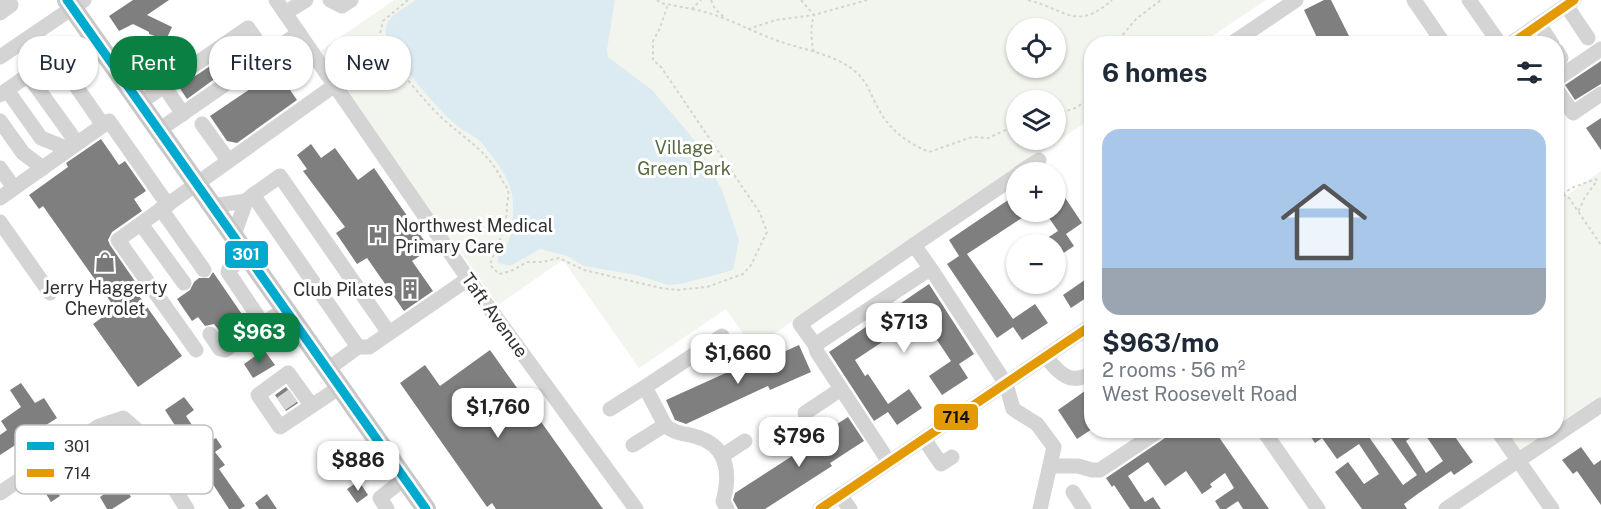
<!DOCTYPE html>
<html lang="en">
<head>
<meta charset="utf-8">
<style>
	body { margin:0; font-family:"Public Sans",sans-serif; background:#f6f6f7; color:#1f2937; height:100vh; display:flex; flex-direction:column; font-size:22px; white-space:nowrap }
	* { box-sizing:border-box; margin:0 }
	p { font-size:20px; color:#747a83 }
	.icon { flex:none; width:33px; height:33px; fill:none; stroke:currentColor; stroke-width:2; stroke-linecap:round; stroke-linejoin:round }
	.map { position:relative; flex:1; overflow:hidden }
	.drawer { position:absolute; left:1084px; top:36px; width:480px; height:402px; display:flex; flex-direction:column; background:#fff; border-radius:24px; box-shadow:0 2px 4px #0004 }
	.drawer>* { flex:none }
	.hud { position:absolute; left:18px; top:36px; width:570px; height:54px; display:flex; gap:12px }
	.buttons { position:absolute; left:1006px; top:18px; display:grid; gap:12px }
	.buttons a { display:grid; place-items:center; width:60px; height:60px; border-radius:50%; background:#fff; box-shadow:0 2px 4px #0004; font-size:30px }
	.price { position:absolute; translate:-50% -51px; padding:0 14px; border-radius:12px; background:#fff; color:#222; font-size:20px; line-height:39px; filter:drop-shadow(0 2px 3px #0008) }
	.price::after { content:''; position:absolute; left:50%; top:36px; width:18px; height:14px; margin-left:-9px; background:inherit; clip-path:polygon(0 0,100% 0,50% 100%) }
	.price.active { background:#0b8043; color:#fff }
	ul { padding:0; list-style:none }
	li { display:grid; align-content:center; gap:12px; height:318px; padding:0 18px }
	li span { display:grid; place-items:center; height:186px; border-radius:18px; color:#555 }
	li>.icon { margin-inline-start:auto }
	span .icon { width:108px; height:108px; fill:#fffc; stroke-width:1 }
	li b { font-size:26px }
	h2 { display:flex; justify-content:space-between; align-items:center; height:72px; padding:0 18px; font-size:26px }
	.pill { padding:0 21px; border-radius:24px; background:#fff; box-shadow:0 2px 4px #0004; font-size:21px; line-height:54px }
	.pill.active { background:#0b8043; color:#fff }
	.map>svg:first-child { display:block }
	.green { fill:#f2f5ed; fill-rule:evenodd }
	.water { fill:#dbebf1 }
	.building { fill:#7f7f7f }
	.lines { fill:none; stroke-linecap:round; stroke-linejoin:round }
	.minor-tunnel { stroke:#d6d6d6; stroke-width:15; stroke-dasharray:15 8; stroke-linecap:butt }
	.path { stroke:#d4d4d4; stroke-width:2; stroke-dasharray:3 3; stroke-linecap:butt }
	.minor { stroke:#d4d4d4; stroke-width:15 }
	.major { stroke:#c8c8c8; stroke-width:20 }
	.bus-1-casing { stroke:#fff; stroke-width:14 }
	.bus-2-casing { stroke:#fff; stroke-width:14 }
	.bus-1 { stroke:#00a9ce; stroke-width:9 }
	.bus-2 { stroke:#e39a05; stroke-width:9 }
	.labels { text-anchor:middle; dominant-baseline:central; stroke-width:6; stroke-linejoin:round; paint-order:stroke }
	.park-label { font-size:18px; fill:#576a3f; stroke:#fff }
	.poi-label { font-size:18px; fill:#303030; stroke:#fff; text-anchor:start }
	.street-label { font-size:18px; fill:#303030; stroke:#fff }
	.key { fill:#fff; stroke:#c1c1c1; stroke-width:1.5 }
	.key-label { font-size:16px; fill:#303030 }
	.line-badge { stroke:#fff; stroke-width:2 }
	.badge-label { font-size:16px; text-anchor:middle; font-weight:bold; fill:#fff }
	.pale-badge-label { font-size:16px; text-anchor:middle; font-weight:bold; fill:#111 }
</style>
</head>
<body>
<div class="map">
<svg width="1601" height="509" viewBox="0 0 1601 509">
	<rect width="100%" height="100%" fill="#fff"/>
	<g class="green">
		<path d="M394 0H1266L1202 43 1092 44V118L753 348 726 309 639 368 563 260 498 305 456 245 450 249 313 56ZM1017 28H1056V68H1017ZM1017 100H1056V140H1017Z"/>
		<path d="M1601 171V398L1557 428V202Z"/>
		<path d="M1503 431H1553L1519 454Z"/>
	</g>
	<path class="water" d="M416 0H615L607 50 608 57 652 90 696 142 722 190 739 240 733 270 681 284 668 285 636 275 584 266 567 256 540 249 510 266 498 263V255C511 243 509 240 512 223 516 197 510 179 494 159 489 153 485 146 480 141 472 134 461 130 454 123 439 110 380 45 386 27 389 15 407 7 416 0Z"/>
	<g class="building">
		<path d="M133 0H169L147 15 172 27 166 40 149 34V32L133 24 119 31 109 16Z"/>
		<path d="M1324 0H1331L1353 44H1320L1304 10Z"/>
		<path d="M1601 61V84L1575 100 1565 85Z"/>
		<path d="M213 64 220 75 187 99 179 87Z"/>
		<path d="M277 71 297 100 237 143 227 141 210 116Z"/>
		<path d="M1601 118V150L1586 128Z"/>
		<path d="M101 139 119 165 125 161 146 191 134 199 142 211 112 232 108 240 110 245 141 290 137 293 182 356 138 387 93 324 115 308 43 206 39 209 29 195 68 167 66 163Z"/>
		<path d="M311 144 321 158 335 148 358 180 374 168 430 249 412 261 433 291 404 311 367 258 357 264 336 233 345 227 303 171 307 169 297 155Z"/>
		<path d="M1056 184 1082 223 1066 234 1074 246 1056 258V244H1038L1058 231 1045 212H1056Z"/>
		<path d="M1017 194V212H1031L967 254 1013 319 1035 304 1048 323 1022 340 1013 327 997 338 947 264 959 256 949 240Z"/>
		<path d="M213 272 248 323 225 338 214 324 205 326 198 317 192 321 177 299 190 290 194 282 199 278H209Z"/>
		<path d="M1092 275V294L1071 308 1063 295Z"/>
		<path d="M929 284 974 354 959 364 968 378 942 395 929 376 951 361 931 331 933 330 923 315 855 360 865 376 868 374 888 404 909 389 922 408 897 425 888 412 874 421 829 352Z"/>
		<path d="M799 345 811 372 770 390 768 386 686 424 675 420 666 400 759 358 761 362Z"/>
		<path d="M264 350 275 365 253 378 244 364Z"/>
		<path d="M490 350 603 509H496L492 503 487 507 400 383 425 365 440 386Z"/>
		<path d="M21 383 35 403 44 398 57 418 0 455V435L7 430 1 421 21 407 10 390Z"/>
		<path d="M1092 386V429L1077 439 1058 410Z"/>
		<path d="M286 387 298 403 286 411 275 395Z"/>
		<path d="M184 397 194 410 186 416 200 437 205 434 210 441 216 438 222 447 215 452 225 465 219 469 245 506 240 509H229L165 410Z"/>
		<path d="M848 417 864 441 830 463 832 466 765 509H738L733 500 735 493 814 442 812 440Z"/>
		<path d="M1172 430H1214L1269 509H1243L1238 501 1226 509H1220L1215 501 1234 488 1225 473 1210 484 1212 487 1202 494 1186 471 1165 486 1148 462 1128 476 1145 502 1153 497 1161 509H1130L1114 485 1112 487 1106 478 1165 438Z"/>
		<path d="M1306 430H1364L1403 485 1417 475 1385 430H1421L1406 441 1426 473 1443 461 1422 430H1450L1473 462 1454 475 1451 471 1419 493 1404 504 1407 509H1362L1335 472 1348 462 1364 484 1379 474 1359 444 1337 459 1322 438 1315 443Z"/>
		<path d="M336 447 348 464 334 474 322 457Z"/>
		<path d="M1581 447 1594 465 1601 460V505L1577 471 1573 474 1562 460Z"/>
		<path d="M107 456 131 497 112 509H107L100 497 110 490 94 464Z"/>
		<path d="M359 481 368 495 357 503 347 489Z"/>
		<path d="M54 486 60 496 51 502 45 492Z"/>
		<path d="M267 494 277 509H259L255 503Z"/>
	</g>
	<g class="lines">
		<path class="minor-tunnel" d="M281 404 295 394"/>
		<g class="path">
			<path d="M408 0 383 21 379 38C392 62 421 98 441 117 463 138 486 149 501 178 503 182 507 187 508 190 509 194 508 200 507 204 507 232 498 240 490 265L499 274 511 271 527 262H542L559 258 584 270 661 288 677 290 707 287 743 274 751 265 767 232 760 213 661 67 653 60V41L660 28 668 4"/>
			<path d="M657 0 661 3 692 9 701 0"/>
			<path d="M711 0 715 9 724 17"/>
			<path d="M801 0 814 15C810 28 811 39 814 53"/>
			<path d="M1028 0C1065 9 1076 32 1112 0"/>
			<path d="M692 9C721 14 746 29 773 39 801 50 835 53 857 73 867 82 870 93 876 104 888 129 904 141 929 152L972 137 988 138 1017 125"/>
			<path d="M748 29 776 20 814 15 867 0"/>
			<path d="M1115 44 1136 19 1161 0"/>
			<path d="M1056 114 1073 109 1092 98"/>
			<path d="M1557 193 1562 194 1569 198 1601 245"/>
			<path d="M1562 194 1574 187 1596 179 1597 181 1585 197 1578 212"/>
		</g>
		<g class="minor">
			<path d="M276 0 471 283 636 509"/>
			<path d="M330 0 342 6 351 0"/>
			<path d="M1414 0 1444 44"/>
			<path d="M1469 0 1500 44"/>
			<path d="M1566 5 1588 38"/>
			<path d="M0 13 11 5 7 0"/>
			<path d="M285 13 306 0"/>
			<path d="M1539 24 1552 44"/>
			<path d="M1231 44 1296 0"/>
			<path d="M1510 44 1574 0"/>
			<path d="M1557 51 1561 58"/>
			<path d="M0 57 84 0"/>
			<path d="M28 75 77 143"/>
			<path d="M1557 79 1601 49"/>
			<path d="M7 90 41 138 69 149"/>
			<path d="M1557 90 1573 113 1601 94"/>
			<path d="M0 95 55 56 103 125"/>
			<path d="M140 103 164 86"/>
			<path d="M183 114 164 86 248 28 267 55"/>
			<path d="M0 121 23 153 43 168"/>
			<path d="M202 124 228 160"/>
			<path d="M159 130 299 33"/>
			<path d="M0 168 14 188"/>
			<path d="M1020 172 1039 160"/>
			<path d="M0 198 109 121 168 205"/>
			<path d="M212 206 246 201"/>
			<path d="M161 209 204 270"/>
			<path d="M0 222 50 293"/>
			<path d="M141 224 184 283"/>
			<path d="M234 235 246 201 253 195"/>
			<path d="M248 256 229 269 228 272 263 324"/>
			<path d="M933 272 914 245 1017 175"/>
			<path d="M210 334 220 349 225 350 285 309"/>
			<path d="M815 345 800 324 914 245"/>
			<path d="M358 347 253 195 280 176 389 333"/>
			<path d="M196 350 118 240 335 85"/>
			<path d="M1046 357C1060 374 1070 386 1092 373"/>
			<path d="M328 369 358 347H369L468 279"/>
			<path d="M645 387 722 336"/>
			<path d="M312 406 288 373 258 395 280 427 340 387"/>
			<path d="M610 409 645 387 665 425"/>
			<path d="M805 413 841 389"/>
			<path d="M1263 430 1318 509"/>
			<path d="M1497 430 1552 509"/>
			<path d="M924 439 941 464 952 457"/>
			<path d="M633 445 665 425C675 435 688 433 700 438 729 448 730 477 723 501L727 509"/>
			<path d="M722 456 745 441"/>
			<path d="M889 462 817 352 815 345 925 272H933L1006 384 1013 409 1037 424 1054 447 1040 509"/>
			<path d="M1050 466H1078L1092 470H1100L1160 430"/>
			<path d="M1073 492 1084 509"/>
			<path d="M0 493 99 426 123 418 138 431 187 509"/>
			<path d="M840 495 850 509"/>
			<path d="M387 509 380 498 405 478"/>
			<path d="M820 509 1092 325"/>
			<path d="M1446 509 1601 405"/>
		</g>
		<path class="major" d="M67 0 426 509"/>
		<g class="bus-1-casing">
			<path id="bus-1" d="M67 0 426 509"/>
		</g>
		<g class="bus-2-casing">
			<g id="bus-2">
				<path d="M1511 44 1574 0"/>
				<path d="M820 509 1092 325"/>
			</g>
		</g>
		<use href="#bus-1" class="bus-1"/>
		<use href="#bus-2" class="bus-2"/>
	</g>
	<defs>
		<g id="hospital-bare" transform="scale(1.62)"><path d="M-5-5h3v3.5h4V-5h3V5h-3V1.5h-4V5h-3Z" fill="#787878" stroke="#fff" stroke-width="2.5" paint-order="stroke"/></g>
		<g id="shop-bare" transform="scale(1.62)"><path d="M-5-2.5h2.3a2.7 3.5 0 0 1 5.4 0H5L5.5 6h-11ZM-1.5-2.5h3a1.5 2.3 0 0 0-3 0Z" fill="#787878" stroke="#fff" stroke-width="2.5" paint-order="stroke"/></g>
		<g id="building-bare" transform="scale(1.62)"><path d="M-4-6H4V6H1V3H-1V6H-4ZM-2.5-4.3h1.7v1.8h-1.7ZM.8-4.3h1.7v1.8H.8ZM-2.5-1h1.7V.8h-1.7ZM.8-1h1.7V.8H.8Z" fill="#787878" stroke="#fff" stroke-width="2.5" paint-order="stroke"/></g>
	</defs>
	<g fill-rule="evenodd">
		<use href="#hospital-bare" x="378" y="235"/>
		<use href="#shop-bare" x="105" y="262"/>
		<use href="#building-bare" x="410" y="289"/>
	</g>
	<g class="labels">
		<g class="park-label">
			<text x="684" y="147">Village<tspan x="684" dy="21">Green Park</tspan></text>
		</g>
		<g class="poi-label">
			<text x="395" y="225">Northwest Medical<tspan x="395" dy="21">Primary Care</tspan></text>
			<text x="105" y="287" text-anchor="middle">Jerry Haggerty<tspan x="105" dy="21">Chevrolet</tspan></text>
			<text x="393" y="289" text-anchor="end">Club Pilates</text>
		</g>
		<g class="street-label">
			<text transform="translate(495 315) rotate(54)">Taft Avenue</text>
		</g>
	</g>
	<rect x="15" y="425" width="198" height="69" rx="9" class="key"/>
	<rect x="27" y="442" width="27" height="8" fill="#00a9ce"/>
	<rect x="27" y="469" width="27" height="8" fill="#e39a05"/>
	<g class="key-label">
		<text x="64" y="452">301</text>
		<text x="64" y="479">714</text>
	</g>
	<g class="line-badge">
		<rect x="224" y="240" width="45" height="29" rx="6" fill="#00a9ce"/>
		<rect x="933" y="403" width="46" height="28" rx="6" fill="#e39a05"/>
	</g>
	<g class="badge-label">
		<text x="246" y="260">301</text>
	</g>
	<g class="pale-badge-label">
		<text x="956" y="423">714</text>
	</g>
</svg>
<div class="buttons">
<a><svg class="icon" aria-label="locate" viewBox="0 0 24 24"><circle cx="12" cy="12" r="6"/><path d="M12 2v4M12 18v4M2 12h4M18 12h4"/></svg></a>
<a><svg class="icon" aria-label="layers" viewBox="0 0 24 24"><path d="M12 4l9 5-9 5-9-5zM3 14l9 5 9-5"/></svg></a>
<a>+</a>
<a>−</a>
</div>
<b class="price" style="left:904px;top:354px">$713</b>
<b class="price active" style="left:259px;top:364px">$963</b>
<b class="price" style="left:738px;top:385px">$1,660</b>
<b class="price" style="left:498px;top:439px">$1,760</b>
<b class="price" style="left:799px;top:468px">$796</b>
<b class="price" style="left:358px;top:492px">$886</b>
<div class="hud">
<a class="pill">Buy</a>
<a class="pill active">Rent</a>
<a class="pill">Filters</a>
<a class="pill">New</a>
</div>
<section class="drawer">
<h2>6 homes<svg class="icon" aria-label="filters" viewBox="0 0 24 24"><path d="M4 7h16M4 17h16"/><circle cx="9" cy="7" r="2"/><circle cx="15" cy="17" r="2"/></svg></h2>
<ul>
<li><span style="background:linear-gradient(#a9c7e8 75%,#9aa5b1 0)"><svg class="icon" aria-label="home" viewBox="0 0 24 24"><path d="M3 11l9-7 9 7M6 9v11h12V9"/></svg></span><div><b>$963/mo</b><p>2 rooms · 56 m²</p><p>West Roosevelt Road</p></div></li>
</ul>
</section>
</div>
</body>
</html>
